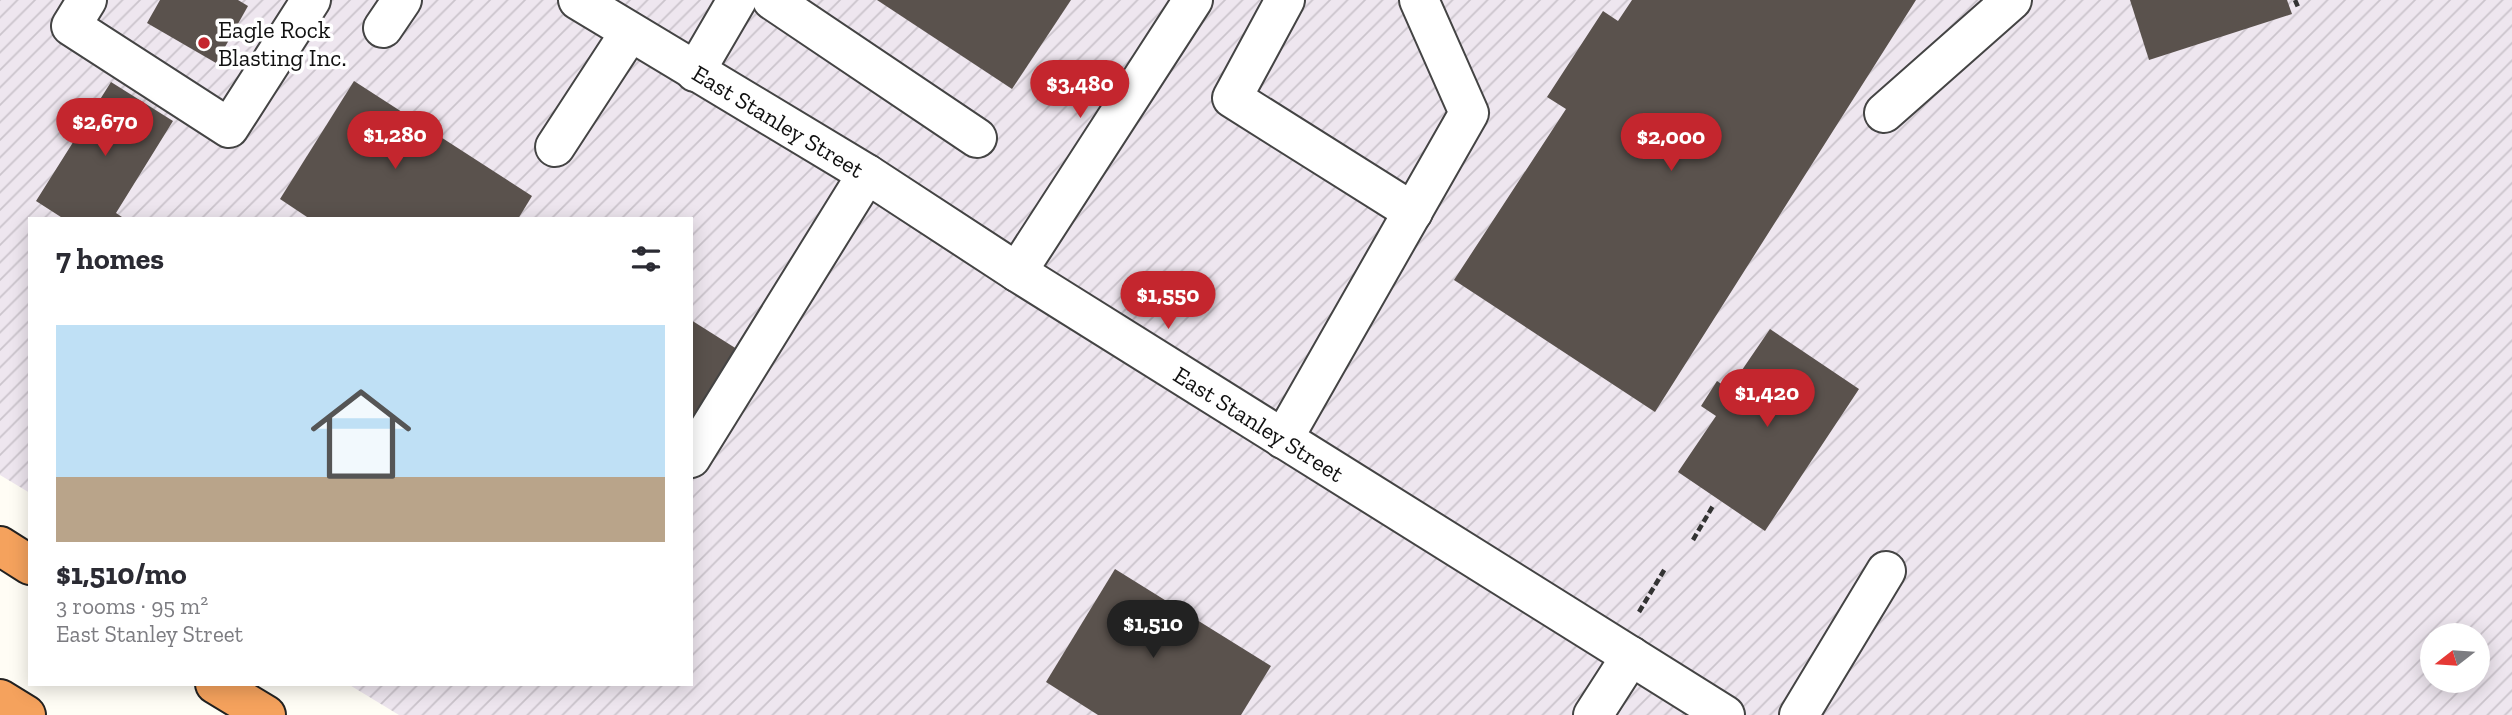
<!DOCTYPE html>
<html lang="en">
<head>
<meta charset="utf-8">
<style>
	body { margin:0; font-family:"Zilla Slab",serif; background:#f2f2f3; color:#2b2b33; height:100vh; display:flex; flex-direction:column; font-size:26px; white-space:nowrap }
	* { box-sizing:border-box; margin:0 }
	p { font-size:23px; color:#7c7c81 }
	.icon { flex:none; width:38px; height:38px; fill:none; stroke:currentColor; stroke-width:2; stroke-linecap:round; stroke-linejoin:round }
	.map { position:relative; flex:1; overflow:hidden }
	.side { position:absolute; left:28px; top:217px; width:665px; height:469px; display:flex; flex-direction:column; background:#fff; border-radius:0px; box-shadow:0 4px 18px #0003 }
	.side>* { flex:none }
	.needle { width:46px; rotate:253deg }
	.controls { position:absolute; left:2420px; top:623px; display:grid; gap:14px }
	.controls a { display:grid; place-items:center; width:70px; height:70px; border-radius:50%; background:#fff; box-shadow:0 4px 18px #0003; font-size:35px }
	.price { position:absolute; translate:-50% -60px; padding:0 16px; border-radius:24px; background:#c4262e; color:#fff; font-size:23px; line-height:46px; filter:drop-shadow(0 2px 4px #0008) }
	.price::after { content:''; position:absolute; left:50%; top:42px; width:21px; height:16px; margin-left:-10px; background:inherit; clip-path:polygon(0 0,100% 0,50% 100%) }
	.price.current { background:#222; color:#fff }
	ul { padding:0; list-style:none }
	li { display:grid; align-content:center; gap:14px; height:371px; padding:0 28px }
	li+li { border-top:2px solid #e1e1e2 }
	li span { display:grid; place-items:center; height:217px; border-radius:0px; color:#555 }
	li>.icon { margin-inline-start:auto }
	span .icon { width:126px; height:126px; fill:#fffc; stroke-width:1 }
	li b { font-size:30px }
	h2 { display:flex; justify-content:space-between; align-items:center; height:84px; padding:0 28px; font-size:30px }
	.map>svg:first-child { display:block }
	.industrial { fill:url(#industrial-furrows); fill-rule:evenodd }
	.building { fill:#5a524d }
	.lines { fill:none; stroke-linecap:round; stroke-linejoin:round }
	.minor-casing { stroke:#444; stroke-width:42 }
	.highway-casing { stroke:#222; stroke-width:42 }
	.path { stroke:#333; stroke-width:4.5; stroke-dasharray:7 3.5; stroke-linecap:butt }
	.minor { stroke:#fff; stroke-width:38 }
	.highway { stroke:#f5a25d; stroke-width:38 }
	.poi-dot { fill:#c4262e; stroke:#fff; stroke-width:2.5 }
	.labels { text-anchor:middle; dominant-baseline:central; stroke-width:7; stroke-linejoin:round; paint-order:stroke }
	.poi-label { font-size:24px; fill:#111; stroke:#fff; text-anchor:start }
	.street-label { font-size:24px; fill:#111; stroke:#fff }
</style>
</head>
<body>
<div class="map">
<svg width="2512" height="715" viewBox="0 0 2512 715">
	<defs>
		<pattern id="industrial-furrows" width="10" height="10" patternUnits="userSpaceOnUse" patternTransform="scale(1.75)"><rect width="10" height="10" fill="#eee6ef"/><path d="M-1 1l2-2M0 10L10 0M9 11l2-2" fill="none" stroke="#cbc4cc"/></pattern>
	</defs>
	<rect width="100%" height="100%" fill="#fffdf5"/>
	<path class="industrial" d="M0 0H2512V715H399L348 684H691V219H30V493L0 475ZM2432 635H2478V681H2432Z"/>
	<g class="building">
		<path d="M160 0H238L248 6 216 63 147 23Z"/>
		<path d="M877 0H1071L1012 89Z"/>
		<path d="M1632 0H1916L1655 412 1454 280 1566 109 1547 97 1603 11 1618 21Z"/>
		<path d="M2130 0H2287L2292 14 2149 60Z"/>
		<path d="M354 81 532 196 518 219H310L280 199Z"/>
		<path d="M111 82 173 121 116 213 125 219H64L36 201Z"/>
		<path d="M691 320 740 351 691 429Z"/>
		<path d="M1770 329 1859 389 1765 531 1678 472 1716 416 1701 406 1717 381 1729 389Z"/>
		<path d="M1115 569 1271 666 1241 715H1098L1046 682Z"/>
	</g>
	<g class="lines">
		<g class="minor-casing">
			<g id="minor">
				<path d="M87 0 71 26 229 128 311 0"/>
				<path id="s1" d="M578 0 867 174 1017 272 1725 715"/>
				<path d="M772 0 977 138"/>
				<path d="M1285 0 1232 98 1413 212"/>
				<path d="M383 28 402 0"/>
				<path d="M695 72 737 0"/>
				<path d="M1884 113 2012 0"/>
				<path d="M555 147 630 32"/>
				<path d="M1017 272 1193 0"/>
				<path d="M1283 439 1469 113 1419 0"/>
				<path d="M691 458 867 174"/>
				<path d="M1593 715 1631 656"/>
				<path d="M1799 715 1886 571"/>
			</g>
		</g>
		<g class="highway-casing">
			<g id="highway">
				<path d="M0 546 30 565"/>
				<path d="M215 684 266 715"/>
				<path d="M0 699 26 715"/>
			</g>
		</g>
		<g class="path">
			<path d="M2295 0 2298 7"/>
			<path d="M1693 540 1714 504"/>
			<path d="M1639 612 1666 567"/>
		</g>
		<use href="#minor" class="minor"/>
		<use href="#highway" class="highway"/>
	</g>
	<circle class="poi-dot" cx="204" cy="43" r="7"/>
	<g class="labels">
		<g class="poi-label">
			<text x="218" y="29">Eagle Rock<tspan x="218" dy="28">Blasting Inc.</tspan></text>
		</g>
		<g class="street-label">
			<text stroke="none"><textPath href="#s1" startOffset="234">East Stanley Street</textPath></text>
			<text stroke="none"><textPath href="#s1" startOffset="802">East Stanley Street</textPath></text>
		</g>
	</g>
</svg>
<div class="controls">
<a><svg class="needle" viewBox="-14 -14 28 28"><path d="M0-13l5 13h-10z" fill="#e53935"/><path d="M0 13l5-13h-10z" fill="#7c7c81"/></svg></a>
</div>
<b class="price" style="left:1080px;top:120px">$3,480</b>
<b class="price" style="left:105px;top:158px">$2,670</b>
<b class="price" style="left:395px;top:171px">$1,280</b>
<b class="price" style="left:1671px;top:173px">$2,000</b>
<b class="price" style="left:1168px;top:331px">$1,550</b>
<b class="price" style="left:1767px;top:429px">$1,420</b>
<b class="price current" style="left:1153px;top:660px">$1,510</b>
<section class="side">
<h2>7 homes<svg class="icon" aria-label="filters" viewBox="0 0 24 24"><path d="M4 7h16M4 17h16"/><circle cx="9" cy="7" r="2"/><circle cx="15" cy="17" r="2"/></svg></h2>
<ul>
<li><span style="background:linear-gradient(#bfe0f5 70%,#b9a48a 0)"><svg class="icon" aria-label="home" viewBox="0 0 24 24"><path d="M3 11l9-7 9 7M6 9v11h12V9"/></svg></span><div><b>$1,510/mo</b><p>3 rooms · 95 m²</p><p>East Stanley Street</p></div></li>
</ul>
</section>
</div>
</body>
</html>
